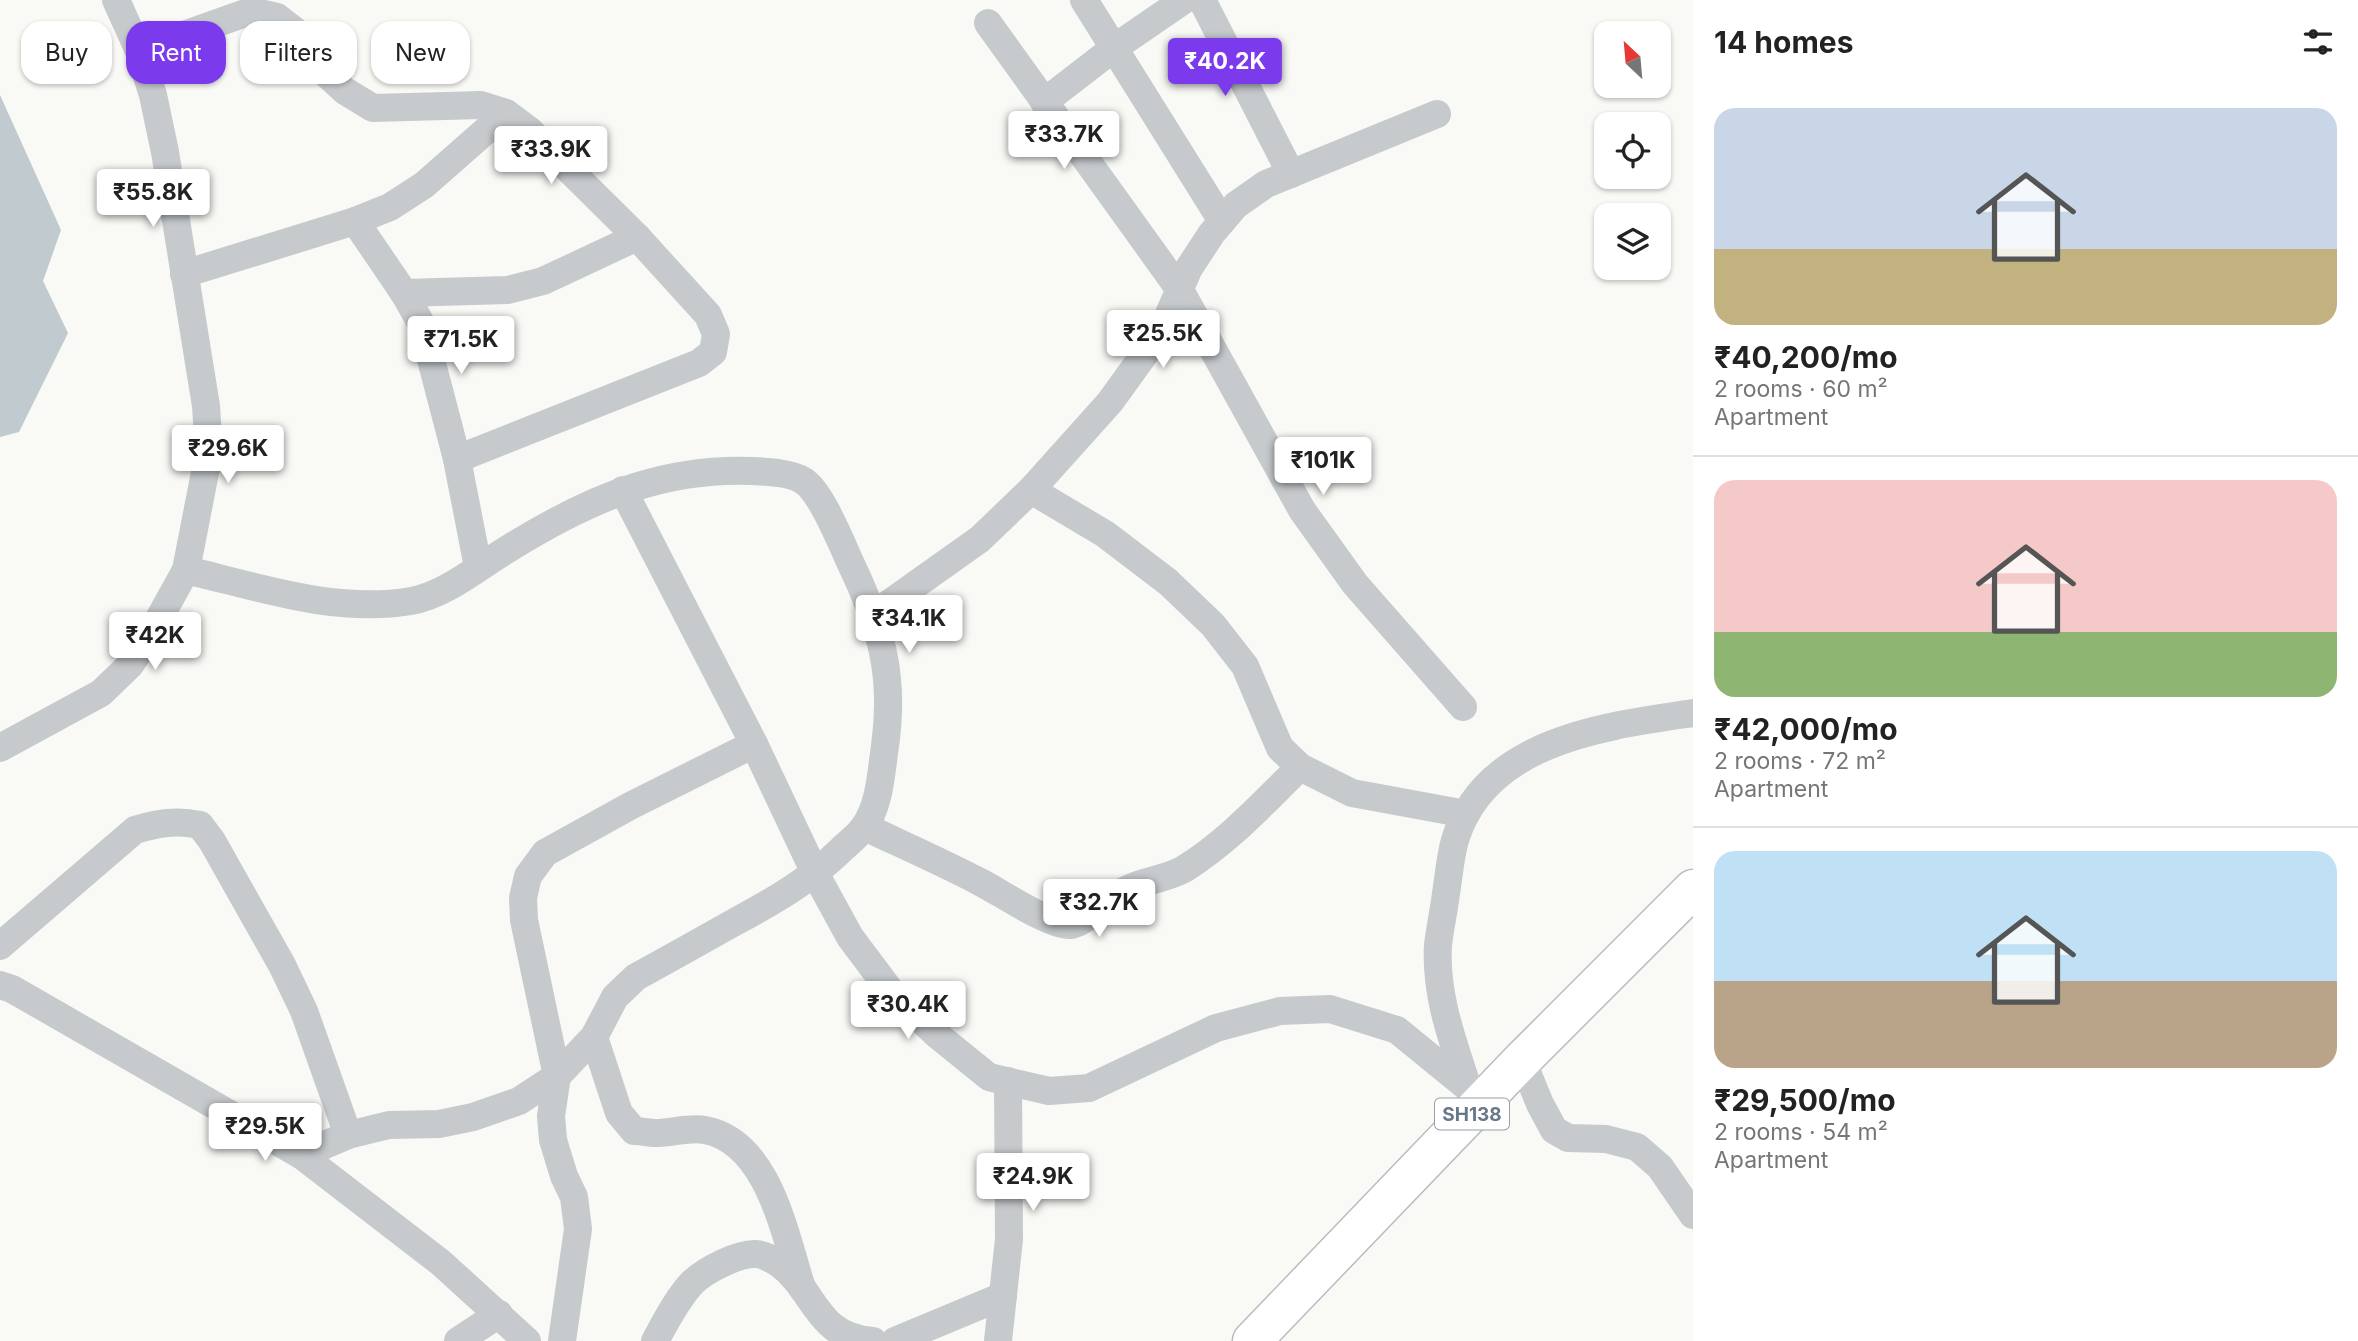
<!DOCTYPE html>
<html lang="en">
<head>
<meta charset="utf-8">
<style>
	body { margin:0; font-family:Inter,sans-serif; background:#f6f6f6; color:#222; height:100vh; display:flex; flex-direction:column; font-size:26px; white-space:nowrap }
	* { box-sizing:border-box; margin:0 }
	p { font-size:23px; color:#767676 }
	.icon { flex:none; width:38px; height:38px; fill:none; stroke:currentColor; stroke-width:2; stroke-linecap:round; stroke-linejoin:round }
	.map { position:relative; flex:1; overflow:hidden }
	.panel { display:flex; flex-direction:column; background:#fff; width:665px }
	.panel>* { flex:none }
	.top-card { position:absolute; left:21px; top:21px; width:665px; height:63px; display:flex; gap:14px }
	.needle { width:46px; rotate:334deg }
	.buttons { position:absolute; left:1594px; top:21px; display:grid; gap:14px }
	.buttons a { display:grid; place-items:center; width:77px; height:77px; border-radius:14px; background:#fff; box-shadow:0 2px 5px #0004; font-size:35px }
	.price { position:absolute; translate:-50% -60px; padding:0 16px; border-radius:7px; background:#fff; color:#222; font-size:23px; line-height:46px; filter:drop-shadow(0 2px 4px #0008) }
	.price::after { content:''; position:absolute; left:50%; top:42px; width:21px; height:16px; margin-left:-10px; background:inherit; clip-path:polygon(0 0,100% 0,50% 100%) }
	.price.on { background:#7c3aed; color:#fff }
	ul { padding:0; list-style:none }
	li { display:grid; align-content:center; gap:14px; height:371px; padding:0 21px }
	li+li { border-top:2px solid #e0e0e0 }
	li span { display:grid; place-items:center; height:217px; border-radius:21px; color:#555 }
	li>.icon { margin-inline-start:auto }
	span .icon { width:126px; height:126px; fill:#fffc; stroke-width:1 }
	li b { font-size:30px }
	h2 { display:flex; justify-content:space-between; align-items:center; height:84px; padding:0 21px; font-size:30px }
	.chip { padding:0 24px; border-radius:21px; background:#fff; box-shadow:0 2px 5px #0004; font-size:24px; line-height:63px }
	.chip.on { background:#7c3aed; color:#fff }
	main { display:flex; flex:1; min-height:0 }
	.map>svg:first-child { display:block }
	.water { fill:#c1cacf }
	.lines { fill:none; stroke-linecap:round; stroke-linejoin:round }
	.primary-casing { stroke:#b9bdc1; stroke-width:41 }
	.street { stroke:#c6cacd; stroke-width:28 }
	.primary { stroke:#fff; stroke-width:38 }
	.labels { text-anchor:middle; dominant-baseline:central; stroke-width:7; stroke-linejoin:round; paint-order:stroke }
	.shield { fill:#fff; stroke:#95a0ac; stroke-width:2 }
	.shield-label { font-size:19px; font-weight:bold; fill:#677888 }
</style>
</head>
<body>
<main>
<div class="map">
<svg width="1693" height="1341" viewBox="0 0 1693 1341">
	<rect width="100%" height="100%" fill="#f9f9f6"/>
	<path class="water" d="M0 95 61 230 43 281 68 333 19 432 0 437Z"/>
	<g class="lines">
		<g class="primary-casing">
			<path id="primary" d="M1252 1341 1522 1060 1693 889"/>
		</g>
		<g class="street">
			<path d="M1084 0 1222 221"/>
			<path d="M1202 0 1291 174"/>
			<path d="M988 23 1180 290 1302 510 1355 584 1463 707"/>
			<path d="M139 51 251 11 277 17 295 31 322 70 345 91 373 108 481 105 506 113 530 131 637 237 708 315 716 334 713 352 699 363 457 459"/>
			<path d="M1044 102 1114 48 1184 0"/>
			<path d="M355 221 404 293 422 325 457 459 478 567"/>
			<path d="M184 274 355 221 390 207 424 185 506 113"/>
			<path d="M404 293 508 290 543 281 637 237"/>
			<path d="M623 490 754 744 815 873 850 937 889 989 936 1034 989 1077 1049 1091 1089 1088 1216 1028 1280 1011 1330 1009 1397 1030 1484 1101"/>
			<path d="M1031 490 1105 534 1168 582 1213 625 1245 666 1280 748 1300 767 1352 793 1466 814"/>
			<path d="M186 570C259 587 335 614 411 601 445 595 478 567 508 549 593 496 675 461 778 473 785 474 796 476 802 480 821 490 841 543 851 564 881 627 895 676 885 746 881 773 880 805 864 827 858 836 848 843 841 850 809 881 772 902 733 923 701 941 669 959 636 977L615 997 594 1037 557 1076 519 1101 473 1117 439 1124 389 1125 348 1135 301 1155"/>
			<path d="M873 615 980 539 1031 490 1110 402 1162 330 1189 268 1212 233 1236 205 1266 184 1437 114"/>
			<path d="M0 748 101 693 130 665 150 635 186 570 209 452 206 406 165 152 153 95 139 51 116 0"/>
			<path d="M865 827C903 845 942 862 980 882 1000 892 1051 927 1071 925 1083 924 1111 898 1124 891 1142 880 1165 880 1184 869 1228 842 1263 803 1300 767"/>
			<path d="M0 946 135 830C158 823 176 820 200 825L212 841 282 965 304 1011 348 1135"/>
			<path d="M0 985 12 989 301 1155 440 1262 527 1341"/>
			<path d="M594 1037 619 1113 634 1131C642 1131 649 1133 656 1133 672 1133 689 1127 705 1130 769 1142 785 1236 802 1288"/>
			<path d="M1522 1060 1540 1104 1554 1130 1568 1138 1606 1139 1637 1147 1660 1167 1693 1215"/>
			<path d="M1467 1085C1452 1039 1435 994 1438 945 1440 928 1444 910 1446 893 1449 876 1450 857 1455 840 1485 740 1606 726 1693 713"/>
			<path d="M458 1341 499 1314"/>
			<path d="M562 1341 578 1229 574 1197 564 1176 553 1140 551 1116 557 1076 524 920 523 898 528 876 545 853 630 806 754 744"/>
			<path d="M655 1341C665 1323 678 1297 693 1282 706 1270 738 1253 756 1254 763 1254 776 1261 781 1265 816 1292 816 1337 873 1341"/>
			<path d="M895 1341 1003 1296"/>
			<path d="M998 1341 1009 1239 1008 1081"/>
		</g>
		<use href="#primary" class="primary"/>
	</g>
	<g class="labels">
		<rect class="shield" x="1435" y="1098.5" width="74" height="31" rx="5"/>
		<g class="shield-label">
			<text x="1472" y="1114">SH138</text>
		</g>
	</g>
</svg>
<div class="buttons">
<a><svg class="needle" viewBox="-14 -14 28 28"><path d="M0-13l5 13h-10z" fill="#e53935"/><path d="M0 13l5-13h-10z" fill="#767676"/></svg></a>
<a><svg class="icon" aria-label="locate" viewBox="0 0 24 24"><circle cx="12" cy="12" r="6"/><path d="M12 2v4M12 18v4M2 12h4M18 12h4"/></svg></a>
<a><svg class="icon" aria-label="layers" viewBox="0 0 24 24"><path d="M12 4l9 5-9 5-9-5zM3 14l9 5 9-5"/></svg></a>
</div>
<b class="price on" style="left:1225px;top:98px">₹40.2K</b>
<b class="price" style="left:1064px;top:171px">₹33.7K</b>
<b class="price" style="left:551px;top:186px">₹33.9K</b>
<b class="price" style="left:153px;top:229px">₹55.8K</b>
<b class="price" style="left:1163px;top:370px">₹25.5K</b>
<b class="price" style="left:461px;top:376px">₹71.5K</b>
<b class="price" style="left:228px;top:485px">₹29.6K</b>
<b class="price" style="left:1323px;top:497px">₹101K</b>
<b class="price" style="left:909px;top:655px">₹34.1K</b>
<b class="price" style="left:155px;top:672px">₹42K</b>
<b class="price" style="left:1099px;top:939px">₹32.7K</b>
<b class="price" style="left:908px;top:1041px">₹30.4K</b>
<b class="price" style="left:265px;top:1163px">₹29.5K</b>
<b class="price" style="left:1033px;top:1213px">₹24.9K</b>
<div class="top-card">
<a class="chip">Buy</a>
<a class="chip on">Rent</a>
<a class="chip">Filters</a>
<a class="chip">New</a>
</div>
</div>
<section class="panel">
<h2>14 homes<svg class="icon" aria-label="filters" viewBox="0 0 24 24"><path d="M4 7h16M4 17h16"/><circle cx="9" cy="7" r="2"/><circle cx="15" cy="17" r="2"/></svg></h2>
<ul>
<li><span style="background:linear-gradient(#c9d6e8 65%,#c2b280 0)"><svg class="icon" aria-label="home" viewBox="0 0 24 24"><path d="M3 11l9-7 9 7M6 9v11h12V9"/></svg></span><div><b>₹40,200/mo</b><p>2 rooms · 60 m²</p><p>Apartment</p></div></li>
<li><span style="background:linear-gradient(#f6c9c9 70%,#8fb573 0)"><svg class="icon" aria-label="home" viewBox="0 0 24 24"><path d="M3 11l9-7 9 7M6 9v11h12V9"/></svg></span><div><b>₹42,000/mo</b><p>2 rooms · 72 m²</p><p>Apartment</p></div></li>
<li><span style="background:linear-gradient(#bfe0f5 60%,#b9a48a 0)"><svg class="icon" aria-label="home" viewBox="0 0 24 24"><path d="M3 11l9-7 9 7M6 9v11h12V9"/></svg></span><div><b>₹29,500/mo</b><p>2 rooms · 54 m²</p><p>Apartment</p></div></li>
</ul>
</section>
</main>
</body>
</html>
